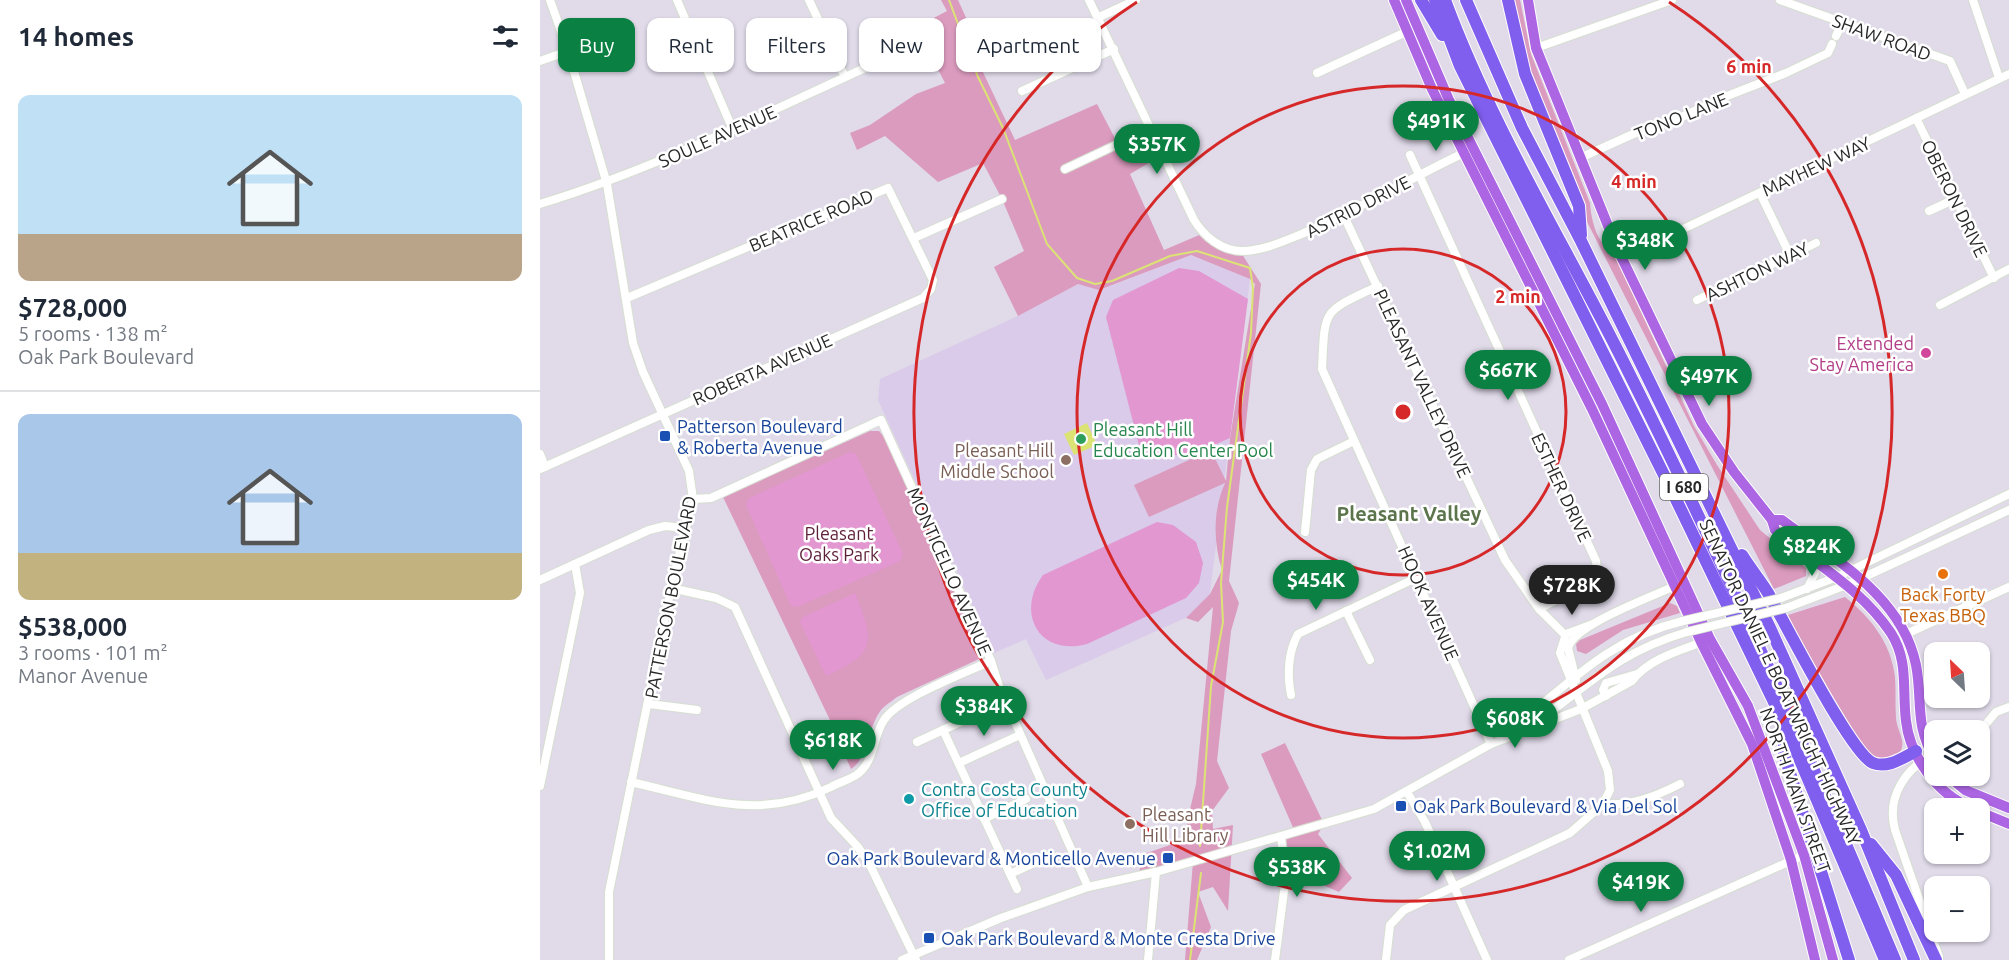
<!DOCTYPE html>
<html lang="en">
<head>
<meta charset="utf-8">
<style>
	body { margin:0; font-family:Ubuntu,sans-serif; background:#f2f2f3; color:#1f2937; height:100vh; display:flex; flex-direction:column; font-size:22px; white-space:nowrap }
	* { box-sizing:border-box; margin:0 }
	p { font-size:20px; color:#747a83 }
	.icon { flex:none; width:33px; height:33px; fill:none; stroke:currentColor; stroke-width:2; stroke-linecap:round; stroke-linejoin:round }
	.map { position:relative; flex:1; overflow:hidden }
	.details { display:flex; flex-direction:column; background:#fff; width:540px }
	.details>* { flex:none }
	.banner { position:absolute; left:18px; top:18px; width:570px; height:54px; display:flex; gap:12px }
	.needle { width:39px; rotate:335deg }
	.fabs { position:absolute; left:1384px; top:642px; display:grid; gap:12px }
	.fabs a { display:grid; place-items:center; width:66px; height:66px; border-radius:12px; background:#fff; box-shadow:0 2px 4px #0004; font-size:30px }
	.price { position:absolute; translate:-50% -51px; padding:0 14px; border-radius:21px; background:#0b8043; color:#fff; font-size:20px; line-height:39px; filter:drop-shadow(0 2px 3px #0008) }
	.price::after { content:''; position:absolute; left:50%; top:36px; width:18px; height:14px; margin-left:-9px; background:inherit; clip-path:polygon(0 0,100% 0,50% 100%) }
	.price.on { background:#222; color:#fff }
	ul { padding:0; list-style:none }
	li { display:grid; align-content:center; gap:12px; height:318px; padding:0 18px }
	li+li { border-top:2px solid #e0e1e3 }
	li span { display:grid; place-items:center; height:186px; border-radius:12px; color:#555 }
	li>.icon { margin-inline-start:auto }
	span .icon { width:108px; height:108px; fill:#fffc; stroke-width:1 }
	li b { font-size:26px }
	h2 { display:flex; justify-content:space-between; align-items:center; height:72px; padding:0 18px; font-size:26px }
	.pill { padding:0 21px; border-radius:12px; background:#fff; box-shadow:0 2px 4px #0004; font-size:21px; line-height:54px }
	.pill.on { background:#0b8043; color:#fff }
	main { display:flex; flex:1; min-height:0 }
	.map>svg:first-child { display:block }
	.education { fill:#d9cbe9 }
	.green { fill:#db9bbe }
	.pitch { fill:#e297d1 }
	.water { fill:#dce375 }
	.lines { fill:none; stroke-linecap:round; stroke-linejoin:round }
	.stream { stroke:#dce375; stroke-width:2 }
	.minor-casing { stroke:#d6dfd0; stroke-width:10 }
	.major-casing { stroke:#fff; stroke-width:12 }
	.highway-casing { stroke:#fff; stroke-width:14 }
	.minor { stroke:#fff; stroke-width:8 }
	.major { stroke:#ac65e3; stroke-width:10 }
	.highway { stroke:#805fef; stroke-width:12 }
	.minor-bridge-casing { stroke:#d6dfd0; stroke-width:10; stroke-linecap:butt }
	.minor-bridge { stroke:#fff; stroke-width:8 }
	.ring { fill:none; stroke:#d62828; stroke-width:3 }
	.hotel-dot { fill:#d1479c; stroke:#fff; stroke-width:2 }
	.transit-dot { fill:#1a4fb4; stroke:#fff; stroke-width:2 }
	.leisure-dot { fill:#2e9e5b; stroke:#fff; stroke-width:2 }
	.education-dot { fill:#8d6e63; stroke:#fff; stroke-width:2 }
	.food-dot { fill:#e8710a; stroke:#fff; stroke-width:2 }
	.culture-dot { fill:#0f9aa8; stroke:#fff; stroke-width:2 }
	.labels { text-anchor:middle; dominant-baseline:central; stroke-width:5; stroke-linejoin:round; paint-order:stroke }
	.shield { fill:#fff; stroke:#686868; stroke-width:1.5 }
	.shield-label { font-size:16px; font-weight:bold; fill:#282828 }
	.street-label { font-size:18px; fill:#282828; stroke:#fff }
	.hotel-label { font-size:18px; fill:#b23c85; stroke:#fff; text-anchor:end }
	.transit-label { font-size:18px; fill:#164399; stroke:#fff; text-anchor:start }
	.leisure-label { font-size:18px; fill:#27864d; stroke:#fff; text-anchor:start }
	.education-label { font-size:18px; fill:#785e54; stroke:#fff; text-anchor:end }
	.park-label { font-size:18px; fill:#5d1f38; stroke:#fff }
	.food-label { font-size:18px; fill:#c56008; stroke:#fff }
	.culture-label { font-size:18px; fill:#0d838f; stroke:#fff; text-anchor:start }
	.neighbourhood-label { font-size:20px; font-weight:bold; fill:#5b744c; stroke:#fff }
	.centre { fill:#d62828; stroke:#fff; stroke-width:3 }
	.ring-label { font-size:18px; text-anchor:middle; font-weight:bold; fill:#d62828; stroke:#fff; stroke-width:5; stroke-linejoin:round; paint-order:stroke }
</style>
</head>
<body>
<main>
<section class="details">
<h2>14 homes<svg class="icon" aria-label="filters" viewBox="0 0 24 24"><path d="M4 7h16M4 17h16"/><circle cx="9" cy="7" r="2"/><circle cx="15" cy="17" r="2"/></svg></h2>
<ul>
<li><span style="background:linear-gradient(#bfe0f5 75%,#b9a48a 0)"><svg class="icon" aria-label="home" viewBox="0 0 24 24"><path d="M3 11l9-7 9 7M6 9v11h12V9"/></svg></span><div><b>$728,000</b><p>5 rooms · 138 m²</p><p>Oak Park Boulevard</p></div></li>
<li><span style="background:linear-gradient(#a9c7e8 75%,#c2b280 0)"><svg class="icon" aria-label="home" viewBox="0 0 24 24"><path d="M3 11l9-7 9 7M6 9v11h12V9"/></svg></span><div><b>$538,000</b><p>3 rooms · 101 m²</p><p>Manor Avenue</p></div></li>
</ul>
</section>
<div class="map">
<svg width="1469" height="960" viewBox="0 0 1469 960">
	<rect width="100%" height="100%" fill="#e0dae9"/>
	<path class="education" d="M651 255 710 279 668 608 506 680 486 639 454 653 338 400 340 379 478 316 538 284 571 286Z"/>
	<g class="green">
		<path d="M401 0H418L447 64 441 68 475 140 557 104 578 144 610 129 622 155 590 174 624 250 664 233 700 251 721 284 689 581 699 603 691 631 677 761 689 788 672 811 673 829 693 825 688 911 673 887 658 892 671 927 657 960H645L653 862 598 876 604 854 650 838 647 822 656 784 673 607 658 622 646 618 670 594 682 570C673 541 673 510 685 483L609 517 594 485 671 450 686 481 690 438 715 284 710 279 651 255 559 290 538 284 478 316 454 267 484 251 462 199 443 163 398 182 345 136 317 150 310 133 330 125 376 94 405 83 387 48 398 42 388 21 407 11Z"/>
		<path d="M968 0H980L991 54 1050 203C1051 220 1057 244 1073 252L1154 426 1177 465 1220 530 1266 568V576L1234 589 1041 210 985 74Z"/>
		<path d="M330 431H339L345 438 443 655 439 659 357 697C351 702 343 706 339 713 327 731 329 757 311 769L289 718 183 497Z"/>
		<path d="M1305 597C1331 618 1351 643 1355 677 1356 691 1355 705 1356 719 1358 734 1370 746 1355 757 1345 759 1337 760 1328 753 1306 734 1262 645 1248 615Z"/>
		<path d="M1130 603 1137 606 1140 613 1083 630 1046 654 1037 651 1036 644 1040 640Z"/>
		<path d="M745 743 784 824 778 834 812 878 799 892 745 869 741 837 755 832 721 754Z"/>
	</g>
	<g class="pitch">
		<path d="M639 268 659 271 708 299 690 438 658 452 609 459 601 453 566 317 573 300Z"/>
		<path d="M310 452 316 454 363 554 360 561 257 607 251 606 206 505 209 498Z"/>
		<path d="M617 522 633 525 656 542 663 563 659 583 646 598 547 644C499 657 475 613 503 575Z"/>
		<path d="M315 593C335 643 336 653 286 676L260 622 263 617Z"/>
	</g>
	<path class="water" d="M547 423 557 445 534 455 524 434Z"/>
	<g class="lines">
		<g class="stream">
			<path d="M409 0 438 77 463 128 507 244 537 278 555 284 572 281 630 256 657 251 710 268 713 288 711 333 687 507 681 583 683 622 671 686 660 846"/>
			<path d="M650 960 661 873"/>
		</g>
		<g class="minor-casing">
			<g id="minor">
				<path d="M10 0 28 51 67 184 93 343 103 372 149 471 153 499 131 588 69 892V960"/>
				<path d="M137 0 193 130"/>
				<path d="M269 0 305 77"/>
				<path d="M549 0 654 220C664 236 681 251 702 251 723 251 744 241 764 233 820 209 872 177 928 151"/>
				<path d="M1240 0 1410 61 1425 94"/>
				<path d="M1433 0 1459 78"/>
				<path d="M557 18 596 0"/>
				<path d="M1296 36 1302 23"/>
				<path d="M996 48 1132 0"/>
				<path d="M0 61 28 51"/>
				<path d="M777 73 866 32"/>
				<path d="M482 91 574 49"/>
				<path d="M1376 118 1454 278"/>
				<path d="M870 155 1056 561 1057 573 1048 584 999 609"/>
				<path d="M1040 158 1100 131 1133 121 1187 96 1246 73 1288 53 1292 44"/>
				<path d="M525 169 610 129"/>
				<path d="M1220 193 1250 255"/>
				<path d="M0 204C121 167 234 109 349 57"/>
				<path d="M1389 211 1415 199"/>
				<path d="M804 216 965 560 999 609 1025 635"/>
				<path d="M374 238 462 199"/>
				<path d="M1082 258 1469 74"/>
				<path d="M838 286C782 313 785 307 782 369L951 744"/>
				<path d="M1157 300 1276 243"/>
				<path d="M1400 305 1469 269"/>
				<path d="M0 454 5 467"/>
				<path d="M0 469 383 298 391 289 393 280 348 188 87 298"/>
				<path d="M153 499 171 498 341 420 451 661 459 686 548 887"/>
				<path d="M765 532 771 470 777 459 814 441"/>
				<path d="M1264 556 1275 573 1267 589"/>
				<path d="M0 580 109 530 125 526 145 528"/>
				<path d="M131 588 176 598 195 607 291 818 318 847 330 865 376 960"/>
				<path d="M1241 598 1297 577 1469 494"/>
				<path d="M1246 608 1309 584 1469 510"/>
				<path d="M806 611 830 660"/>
				<path d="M1366 634 1469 587"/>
				<path d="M1036 680 1028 648C1034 624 1115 596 1139 584"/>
				<path d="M751 695C747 675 748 652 758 634L878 577"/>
				<path d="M1066 696 1063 690 1066 683 1097 674"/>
				<path d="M109 704 157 710"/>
				<path d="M997 722C1052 682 1079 652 1147 632"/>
				<path d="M403 730 477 889"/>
				<path d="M1440 731 1456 712 1469 707"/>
				<path d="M961 737C1024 690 1063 640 1143 621"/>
				<path d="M377 742 444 711"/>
				<path d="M1395 753C1366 768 1346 796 1355 830L1399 957"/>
				<path d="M419 763 480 735"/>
				<path d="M91 782C165 799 218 822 291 787 300 782 312 779 319 773 335 759 333 736 344 720 358 698 425 673 451 661"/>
				<path d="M0 786 40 593 35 564"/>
				<path d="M867 792 885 822 947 960"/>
				<path d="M1063 804C1092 806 1114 797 1140 784"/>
				<path d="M444 819 486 799"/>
				<path d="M470 874 511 855"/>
				<path d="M362 960 461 918 548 887 616 872 834 809 951 744 1041 709 1092 681C1108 659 1141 650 1165 641"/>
				<path d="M608 960 616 872"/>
				<path d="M735 960 746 876 741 837"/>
				<path d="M846 960 850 925 864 910 1030 833 1063 804 1070 790 1068 771 1020 653 1026 634 1053 624"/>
				<path d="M1029 960 1264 855"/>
			</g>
		</g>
		<g class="major-casing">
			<g id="major">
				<path d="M854 0 892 89 1052 409 1161 642 1212 744 1251 860 1275 960"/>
				<path d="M866 0 909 100 1062 404 1170 639 1208 706 1264 855 1293 960"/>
				<path d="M988 0 996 48 1077 248 1162 424 1194 472 1232 520 1235 530C1275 564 1321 588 1351 633 1369 661 1362 690 1366 721 1370 757 1398 795 1432 808"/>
				<path d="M1232 520H1242C1294 559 1362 596 1376 665 1383 701 1374 725 1395 759"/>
				<path d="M1408 776 1425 790 1469 808"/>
				<path d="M1440 812 1469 824"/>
			</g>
		</g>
		<g class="highway-casing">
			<g id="highway">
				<path d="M881 0 902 35"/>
				<path d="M895 0 920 66 1130 487 1245 725 1345 960"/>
				<path d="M905 0C952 127 1024 243 1084 363 1182 558 1271 759 1355 960"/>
				<path d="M926 0 982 128 1041 241 1231 630 1321 830 1374 960"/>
				<path d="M968 0 985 74 1039 206 1041 235"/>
				<path d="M1202 555C1210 568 1220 580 1228 593 1244 621 1311 754 1333 763 1348 769 1364 757 1376 751"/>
				<path d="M1244 729V754L1309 960"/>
				<path d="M1331 844 1356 875 1396 960"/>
			</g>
		</g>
		<use href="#minor" class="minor"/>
		<use href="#major" class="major"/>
		<use href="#highway" class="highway"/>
		<g class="minor-bridge-casing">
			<g id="minor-bridge">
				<path d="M1143 621 1241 598"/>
				<path d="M1147 632 1246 608"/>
			</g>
		</g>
		<use href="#minor-bridge" class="minor-bridge"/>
	</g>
	<g class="ring">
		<circle cx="863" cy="412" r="163"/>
		<circle cx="863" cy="412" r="326"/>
		<path d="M1129 2A489 489 0 1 1 597 2"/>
	</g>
	<circle class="hotel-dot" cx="1386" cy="353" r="6"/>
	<g class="transit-dot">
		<rect x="119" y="430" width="12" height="12" rx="3"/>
		<rect x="855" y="800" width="12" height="12" rx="3"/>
		<rect x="622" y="852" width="12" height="12" rx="3"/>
		<rect x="383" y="932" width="12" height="12" rx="3"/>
	</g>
	<circle class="leisure-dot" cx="541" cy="439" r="6"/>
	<g class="education-dot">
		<circle cx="526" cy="460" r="6"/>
		<circle cx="590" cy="824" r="6"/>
	</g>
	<circle class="food-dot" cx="1403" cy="574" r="6"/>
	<circle class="culture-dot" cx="369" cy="799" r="6"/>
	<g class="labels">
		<rect class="shield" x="1120" y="474" width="48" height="26" rx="4.5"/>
		<g class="shield-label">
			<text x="1144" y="487">I 680</text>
		</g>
		<g class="street-label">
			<text transform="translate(1342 37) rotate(20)">SHAW ROAD</text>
			<text transform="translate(1141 116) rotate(-22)">TONO LANE</text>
			<text transform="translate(177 136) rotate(-24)">SOULE AVENUE</text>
			<text transform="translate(1276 166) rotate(-25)">MAYHEW WAY</text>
			<text transform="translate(1415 198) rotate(64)">OBERON DRIVE</text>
			<text transform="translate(818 206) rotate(-27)">ASTRID DRIVE</text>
			<text transform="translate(271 220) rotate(-23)">BEATRICE ROAD</text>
			<text transform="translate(1217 271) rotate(-26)">ASHTON WAY</text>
			<text transform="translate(222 369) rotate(-24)">ROBERTA AVENUE</text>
			<text transform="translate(883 383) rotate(65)">PLEASANT VALLEY DRIVE</text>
			<text transform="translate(1022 487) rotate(65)">ESTHER DRIVE</text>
			<text transform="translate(410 571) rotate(66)">MONTICELLO AVENUE</text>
			<text transform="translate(130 597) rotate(-79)">PATTERSON BOULEVARD</text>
			<text transform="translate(889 603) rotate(66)">HOOK AVENUE</text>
			<text transform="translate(1241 682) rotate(65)">SENATOR DANIEL E BOATWRIGHT HIGHWAY</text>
			<text transform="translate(1256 790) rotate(70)">NORTH MAIN STREET</text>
		</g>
		<g class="hotel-label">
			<text x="1374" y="343">Extended<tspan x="1374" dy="21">Stay America</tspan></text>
		</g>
		<g class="transit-label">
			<text x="137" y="426">Patterson Boulevard<tspan x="137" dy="21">&amp; Roberta Avenue</tspan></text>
			<text x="873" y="806">Oak Park Boulevard &amp; Via Del Sol</text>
			<text x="616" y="858" text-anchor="end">Oak Park Boulevard &amp; Monticello Avenue</text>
			<text x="401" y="938">Oak Park Boulevard &amp; Monte Cresta Drive</text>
		</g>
		<g class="leisure-label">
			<text x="553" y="429">Pleasant Hill<tspan x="553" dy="21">Education Center Pool</tspan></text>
		</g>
		<g class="education-label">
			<text x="514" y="450">Pleasant Hill<tspan x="514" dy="21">Middle School</tspan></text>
			<text x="602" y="814" text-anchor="start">Pleasant<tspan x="602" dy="21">Hill Library</tspan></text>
		</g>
		<g class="park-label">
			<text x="299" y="533">Pleasant<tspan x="299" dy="21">Oaks Park</tspan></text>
		</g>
		<g class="food-label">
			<text x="1403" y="594">Back Forty<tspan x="1403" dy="21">Texas BBQ</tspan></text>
		</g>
		<g class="culture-label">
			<text x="381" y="789">Contra Costa County<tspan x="381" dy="21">Office of Education</tspan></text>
		</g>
		<g class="neighbourhood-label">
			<text x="869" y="513">Pleasant Valley</text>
		</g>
	</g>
	<circle cx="863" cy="412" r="9" class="centre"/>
	<g class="ring-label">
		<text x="1209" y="73">6 min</text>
		<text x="1094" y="188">4 min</text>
		<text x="978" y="303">2 min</text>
	</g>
</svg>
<div class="fabs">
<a><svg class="needle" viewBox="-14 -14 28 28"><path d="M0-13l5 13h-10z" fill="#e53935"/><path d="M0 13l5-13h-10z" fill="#747a83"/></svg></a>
<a><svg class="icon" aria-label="layers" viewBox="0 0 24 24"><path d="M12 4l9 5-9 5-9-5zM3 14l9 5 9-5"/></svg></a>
<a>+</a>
<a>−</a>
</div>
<b class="price" style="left:896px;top:152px">$491K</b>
<b class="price" style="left:617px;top:175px">$357K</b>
<b class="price" style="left:1105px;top:271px">$348K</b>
<b class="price" style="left:968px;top:401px">$667K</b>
<b class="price" style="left:1169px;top:407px">$497K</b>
<b class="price" style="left:1272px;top:577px">$824K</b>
<b class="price" style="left:776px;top:611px">$454K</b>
<b class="price on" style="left:1032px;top:616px">$728K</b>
<b class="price" style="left:444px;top:737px">$384K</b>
<b class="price" style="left:975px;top:749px">$608K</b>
<b class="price" style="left:293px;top:771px">$618K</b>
<b class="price" style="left:897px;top:882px">$1.02M</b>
<b class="price" style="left:757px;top:898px">$538K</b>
<b class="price" style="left:1101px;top:913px">$419K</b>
<div class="banner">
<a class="pill on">Buy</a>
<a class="pill">Rent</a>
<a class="pill">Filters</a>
<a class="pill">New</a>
<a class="pill">Apartment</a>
</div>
</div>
</main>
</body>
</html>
